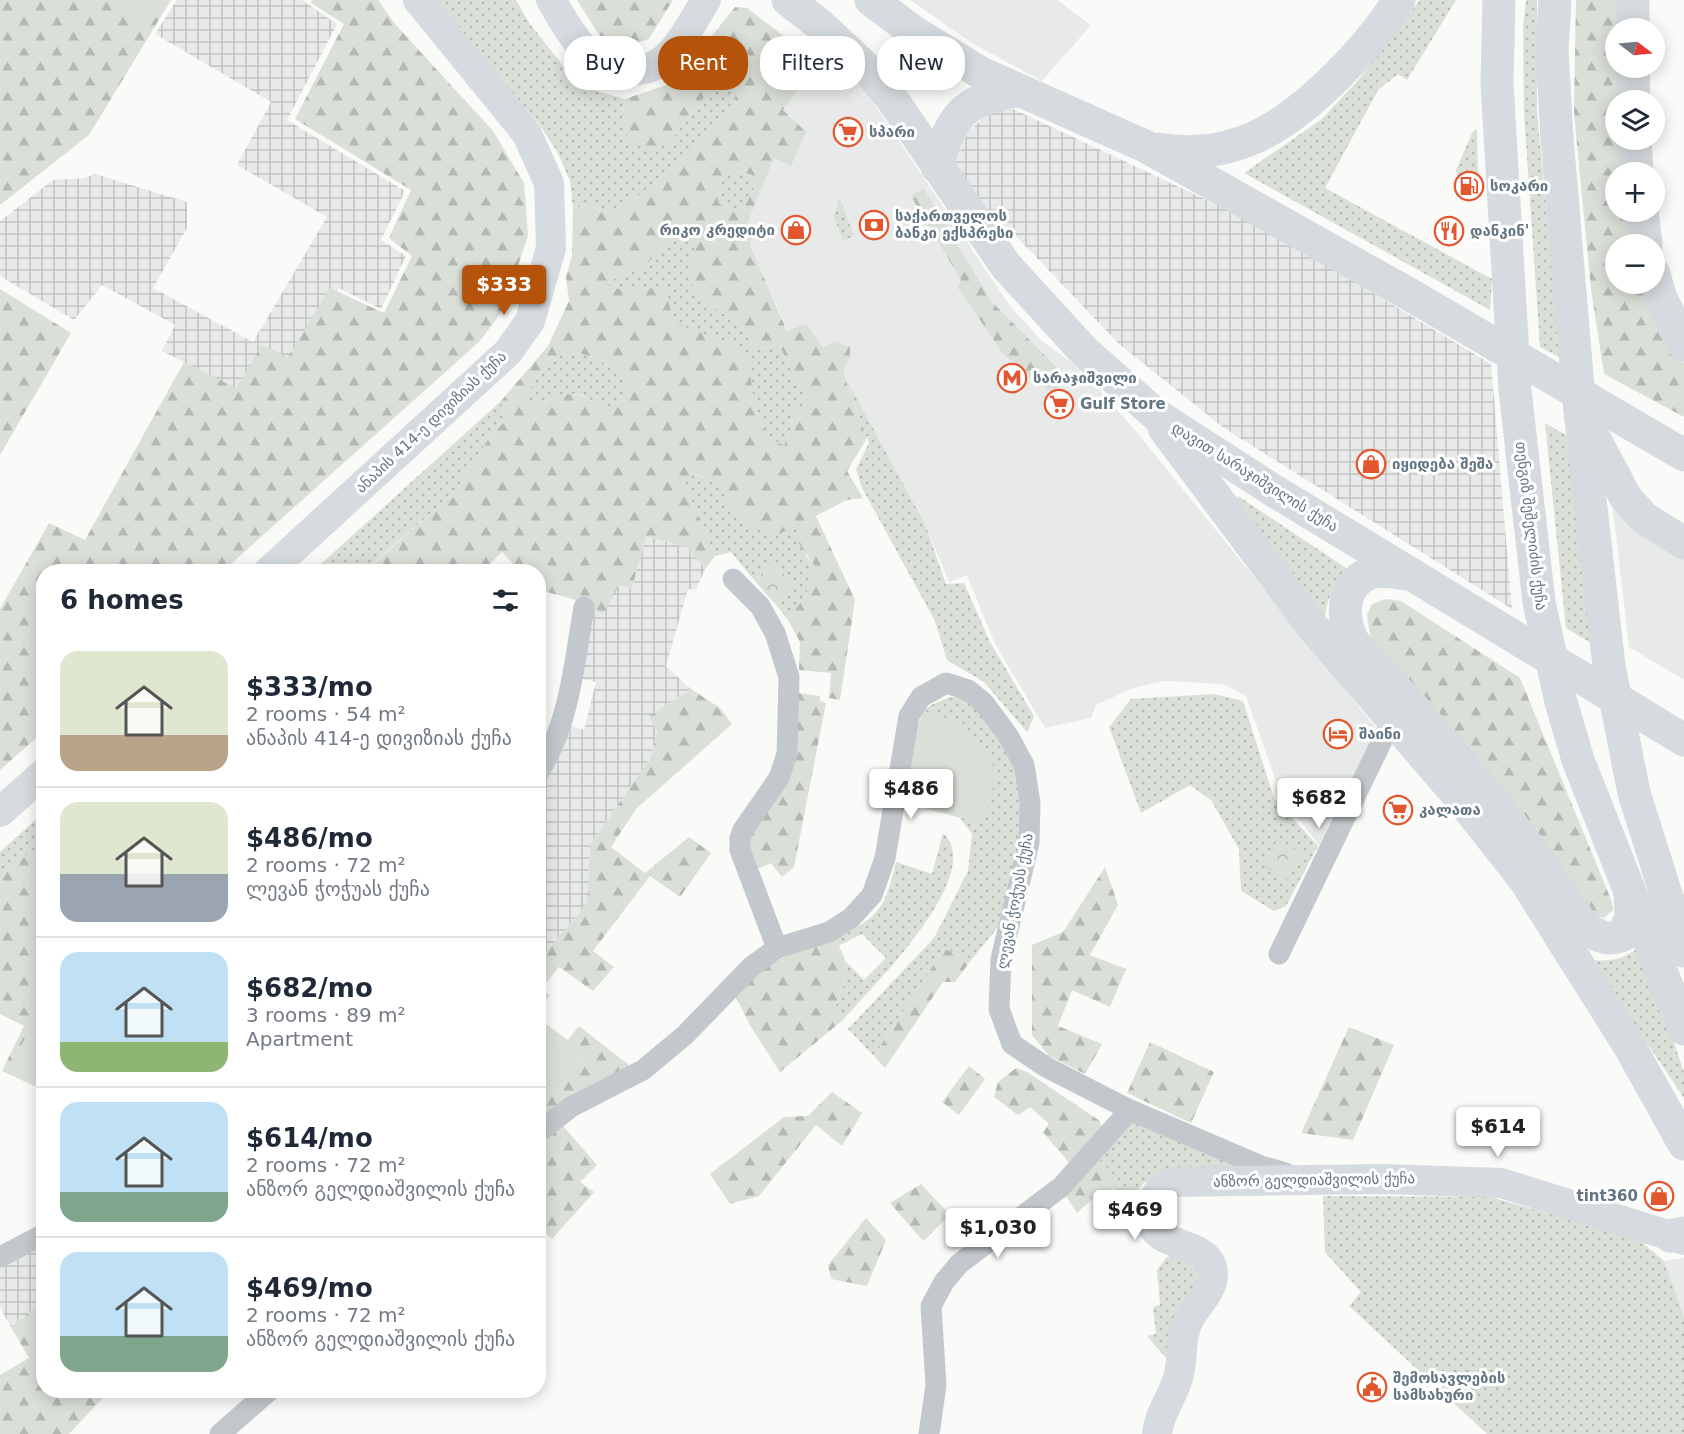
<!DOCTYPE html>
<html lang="en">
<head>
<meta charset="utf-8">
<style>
	body { margin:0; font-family:"DejaVu Sans","Noto Sans Georgian",sans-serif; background:#f6f6f7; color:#1f2937; height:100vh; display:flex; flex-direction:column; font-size:22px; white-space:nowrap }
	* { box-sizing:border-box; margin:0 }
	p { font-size:20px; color:#747a83 }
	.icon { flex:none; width:33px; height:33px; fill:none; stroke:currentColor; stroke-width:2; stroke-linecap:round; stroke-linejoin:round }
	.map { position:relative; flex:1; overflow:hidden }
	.side { position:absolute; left:36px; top:564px; width:510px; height:834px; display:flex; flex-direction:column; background:#fff; border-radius:24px; box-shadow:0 3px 15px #0003 }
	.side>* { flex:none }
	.top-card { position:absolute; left:564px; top:36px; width:570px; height:54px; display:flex; gap:12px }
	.needle { width:39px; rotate:106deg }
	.tools { position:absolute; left:1605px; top:18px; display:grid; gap:12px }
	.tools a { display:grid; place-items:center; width:60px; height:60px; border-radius:50%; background:#fff; box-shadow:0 3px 15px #0003; font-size:30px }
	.price { position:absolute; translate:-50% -51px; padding:0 14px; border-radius:6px; background:#fff; color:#222; font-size:20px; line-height:39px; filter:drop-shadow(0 2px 3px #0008) }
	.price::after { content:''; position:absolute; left:50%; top:36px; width:18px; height:14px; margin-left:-9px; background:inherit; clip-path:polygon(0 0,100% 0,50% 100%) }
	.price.current { background:#b45309; color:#fff }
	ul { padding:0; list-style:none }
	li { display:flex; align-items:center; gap:18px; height:150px; padding:0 24px }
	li+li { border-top:2px solid #e0e1e3 }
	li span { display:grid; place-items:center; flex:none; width:168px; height:120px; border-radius:18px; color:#555 }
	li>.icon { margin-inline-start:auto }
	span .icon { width:72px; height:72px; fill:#fffc; stroke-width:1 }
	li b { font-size:26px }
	h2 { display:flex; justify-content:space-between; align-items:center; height:72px; padding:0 24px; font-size:26px }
	.pill { padding:0 21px; border-radius:24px; background:#fff; box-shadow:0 3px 15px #0003; font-size:21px; line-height:54px }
	.pill.current { background:#b45309; color:#fff }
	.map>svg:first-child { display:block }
	.built { fill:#e8e9e9 }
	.industrial { fill:url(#industrial-grid) }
	.grass { fill:url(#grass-dots) }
	.forest { fill:url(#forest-firs); fill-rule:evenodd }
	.park { fill:url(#park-crowns) }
	.garden { fill:#dadfd7 }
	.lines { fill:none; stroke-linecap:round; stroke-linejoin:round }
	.street { stroke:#c3c8cc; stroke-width:21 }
	.secondary { stroke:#d6dbdf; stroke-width:30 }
	.primary { stroke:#d6dbdf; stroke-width:33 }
	.labels { text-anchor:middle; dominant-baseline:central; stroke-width:6; stroke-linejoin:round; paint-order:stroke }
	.poi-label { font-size:15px; font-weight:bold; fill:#657683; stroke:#fff; text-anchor:start }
	.street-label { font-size:15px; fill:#657683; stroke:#fff }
</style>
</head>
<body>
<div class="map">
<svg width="1684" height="1434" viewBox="0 0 1684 1434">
	<defs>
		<pattern id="industrial-grid" width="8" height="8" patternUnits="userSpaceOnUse" patternTransform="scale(1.5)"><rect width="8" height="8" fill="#e8e9e9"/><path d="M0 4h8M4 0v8" fill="none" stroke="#c0c1c2"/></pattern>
		<pattern id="grass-dots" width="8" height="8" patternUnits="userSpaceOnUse" patternTransform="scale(1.5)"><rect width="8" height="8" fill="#dadfd7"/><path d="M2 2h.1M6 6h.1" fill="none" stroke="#b4b9b4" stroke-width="1.8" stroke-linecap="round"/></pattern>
		<pattern id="forest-firs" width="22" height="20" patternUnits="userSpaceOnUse" patternTransform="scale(1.5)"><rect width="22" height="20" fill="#dadfd7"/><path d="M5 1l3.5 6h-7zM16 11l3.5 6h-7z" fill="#b4b9b4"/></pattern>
		<pattern id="park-crowns" width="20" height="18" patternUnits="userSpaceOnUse" patternTransform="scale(1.5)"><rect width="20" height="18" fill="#dadfd7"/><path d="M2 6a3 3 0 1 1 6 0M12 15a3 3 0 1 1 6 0" fill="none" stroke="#b4b9b4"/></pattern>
	</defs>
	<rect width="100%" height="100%" fill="#fafaf8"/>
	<g class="built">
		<path d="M910 0H1057L1091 25 1042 81 975 45Z"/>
		<path d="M824 58 862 86 1010 306 1042 341 1082 370 1139 435 1380 733 1319 846 1281 795 1246 696 1223 684 1165 681 1133 688 1096 705 1091 718 1045 728 995 644 967 575 949 582 925 524 843 373 850 357 788 331 750 245 746 227 774 157 783 110Z"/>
		<path d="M1610 484 1684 553V680L1629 647Z"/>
		<path d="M1684 1258V1317L1664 1261Z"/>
	</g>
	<g class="industrial">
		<path d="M177 0H302L337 24 287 120 405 191 381 240 406 256 381 309 339 288 271 407 162 351 175 325 102 285 74 320 0 276V221L53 180 84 178 95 174 187 202V228L153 288 253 342 327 217 237 165 271 102 155 34Z"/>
		<path d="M1011 108 1260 225 1491 364 1512 609 1224 428 1119 344 1015 235 960 187 955 163 968 132 993 109Z"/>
		<path d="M646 536 688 548 705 569 696 590 688 589 666 666 691 689 649 716 657 731 651 757 590 845 587 904 539 960V782L570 726 584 730 596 682 580 678 593 607 619 586 632 588Z"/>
		<path d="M43 1244V1302L11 1327 0 1308V1266Z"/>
	</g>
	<g class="grass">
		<path d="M433 0H516L530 24 579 86 625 99 621 125 669 143 717 80 734 83 736 105 714 124 700 145 632 201 603 213 592 205 573 208 570 181 558 153 539 124Z"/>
		<path d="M1420 0H1456L1407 80 1398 74 1378 90 1325 188 1492 279 1490 310 1244 173 1322 119 1359 79Z"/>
		<path d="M1526 0H1537V112L1561 358 1540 347 1524 112 1523 27Z"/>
		<path d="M1477 129 1478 181 1475 184 1458 175 1456 170 1473 131Z"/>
		<path d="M736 171 752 175 754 188 745 206 729 211 718 202 717 191 725 175Z"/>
		<path d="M839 198 854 236 843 241 834 217Z"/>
		<path d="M688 234 695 243V293L743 328 755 350 779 345 807 400 802 409H793L791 428 784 447 765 434 753 402 750 362C703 336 655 314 607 290L611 280 644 267 671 237Z"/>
		<path d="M570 350C593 357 629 369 628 397 601 426 596 391 570 394 557 395 542 403 529 407L525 399C533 379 551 360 570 350Z"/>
		<path d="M843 373 925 524 946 584 964 583 990 642 1034 716 1027 732 984 682 947 660 935 621 862 488 856 469 869 443Z"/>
		<path d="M501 401 506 420 491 435 453 494 364 571 312 572Z"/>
		<path d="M1545 423 1568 436 1591 643 1566 628Z"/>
		<path d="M696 474 721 487 733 511 800 524 806 556 814 565 806 595 788 620 776 605 795 587 774 563 754 580 731 552 715 556 682 478Z"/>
		<path d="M1238 496 1349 570C1332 585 1327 600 1324 623L1237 500Z"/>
		<path d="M1214 694 1243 701 1274 798 1318 846 1286 906 1274 911 1241 891 1239 849 1211 800 1190 785 1141 813 1109 727 1131 699Z"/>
		<path d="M950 697 968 698 1003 741 1013 764 1020 806 1019 853 1003 921 972 959 944 949 874 1056 848 1029 934 938 968 871 972 834 959 817 983 824 964 724 924 711 931 705Z"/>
		<path d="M43 813V842L0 877V852Z"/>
		<path d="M943 833C988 874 871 988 843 1020L836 1005 844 983 846 962 864 980 886 958 862 934 838 946 836 939C879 916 885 910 896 862L932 874Z"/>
		<path d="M1641 946 1684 1072V1098L1591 960C1612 962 1624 959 1641 946Z"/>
		<path d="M1135 1122 1263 1172 1162 1176 1144 1183 1129 1201 1128 1197 1112 1211 1103 1196 1114 1189 1098 1158 1128 1123Z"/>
		<path d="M1323 1196 1490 1197 1637 1238 1664 1261 1684 1317V1434H1487L1349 1306 1361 1292 1325 1252Z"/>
		<path d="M1176 1254 1197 1269 1201 1279 1172 1365 1147 1336 1156 1334 1153 1307 1160 1305 1157 1270 1167 1257Z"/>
	</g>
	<g class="forest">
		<path d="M0 0H171L89 135 0 205Z"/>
		<path d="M312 0H378L395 24 493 131 524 183 528 236 503 310 480 341 223 571 44 572 43 732 0 770V609L49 523 85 540 184 362 236 388 262 345 288 357 330 288 384 313 412 256 389 238 411 190 295 119 344 24 311 3Z"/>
		<path d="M577 0H673L649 39 622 48 603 41Z"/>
		<path d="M1576 0H1626V28H1616V68H1626V100H1616V140H1627L1629 172H1616V212H1632L1639 244H1616V284H1647L1673 347 1684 363V417L1604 374 1591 289 1574 113Z"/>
		<path d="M735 7 747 8 819 63 783 110 806 132 791 166 774 158 746 227 754 231 750 245 787 331 806 324 823 347 835 341 850 347V357L843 373 867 438 847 471 863 498 847 500 816 516 855 600 840 700 829 698 831 673 799 670 800 642 788 620 806 595 814 565 799 544 800 524 779 534 750 528 733 511 721 487 697 474 683 479 715 556 705 569 688 548 646 536 632 588 619 586 603 614C584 600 561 596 539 590L538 572 520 571 502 552 482 571 364 572 453 494 491 435 506 420 501 401 548 346 569 301 566 277 572 255 573 208 592 205 603 213 632 201 700 145 714 124 736 105 734 83 717 80 669 143 649 149 631 143 621 125 625 99 675 82ZM737 171 752 175 754 188 745 206 729 211 718 202 717 191 725 175ZM688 234 695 243 690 275 695 293 743 328 755 350 779 345 807 400 802 409H793L791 428 784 446 765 434 753 402 750 362 733 345 672 322 667 288 607 289 611 280 644 267 671 237ZM570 350C593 357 629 369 628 397 601 425 596 392 570 394 557 395 542 403 529 407L525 399C533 379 551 360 570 350Z"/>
		<path d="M924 189 991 301 1068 379 1051 392 1004 355 958 288 961 280 911 196Z"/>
		<path d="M0 289 71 333 0 455Z"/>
		<path d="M1386 599 1401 601 1520 678 1612 902 1613 910 1604 918 1596 916 1372 646 1367 615 1372 604Z"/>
		<path d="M691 689 720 708 732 724 636 809 611 847 645 873 689 837 711 853 680 897 650 876 593 951 614 967 593 991 559 967 541 989 550 995 539 1010V960L587 904 590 845 651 757 657 731 649 716Z"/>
		<path d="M798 693 820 696V701L826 703 794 867 782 877 771 863 752 871 747 844Z"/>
		<path d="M43 842V1090L2 1071 24 1026 0 1014V877Z"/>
		<path d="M1105 867 1118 905 1090 955 1126 969 1110 1007 1072 990 1058 1026 1102 1044 1085 1074 1049 1056 1032 1035V945L1063 932Z"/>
		<path d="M836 939 846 962 844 983 836 1005 843 1020 780 1072 751 1027 736 997 763 968 790 954Z"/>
		<path d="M944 949 972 959 955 982H943L885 1068 874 1056Z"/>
		<path d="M539 1019 568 1040 579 1026 634 1069 539 1125 538 1080 556 1093 582 1058 539 1025Z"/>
		<path d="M1349 1027 1394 1045 1353 1140 1301 1133Z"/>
		<path d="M1150 1042 1214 1072 1191 1123 1127 1093Z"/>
		<path d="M969 1066 985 1079 959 1115 942 1102Z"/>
		<path d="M1016 1068 1027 1072 1100 1121 1102 1130 1070 1164 1043 1132 1049 1124 1030 1107 1018 1115 994 1097 998 1082Z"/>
		<path d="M832 1092 862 1113 842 1146 816 1125 759 1196 730 1204 710 1174 784 1117 808 1116Z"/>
		<path d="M563 1126 597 1165 580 1182 594 1192 552 1239 539 1228V1146Z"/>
		<path d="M1098 1158C1113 1174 1126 1181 1103 1196L1100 1192 1077 1213 1064 1193Z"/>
		<path d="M921 1184 950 1215 923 1241 890 1203Z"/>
		<path d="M866 1218 886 1240 867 1286 831 1279 828 1265Z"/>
		<path d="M43 1302 44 1390 109 1391 69 1434H0V1375L29 1358 11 1327Z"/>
	</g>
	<g class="park">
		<path d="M774 563 796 588 776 605 754 580Z"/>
		<path d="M1278 839 1303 855 1287 880 1262 864Z"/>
	</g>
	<g class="garden">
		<path d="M117 0H163L152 20Z"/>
		<path d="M924 711 964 724 998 772 983 824 905 803 917 727Z"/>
		<path d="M43 1000V1088L9 1071Z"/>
		<path d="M539 1025 582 1058 556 1093 539 1080Z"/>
	</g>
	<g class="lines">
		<g class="street">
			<path d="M733 579 760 606 775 633 789 677 787 754 779 778 743 830 740 838V850L777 948"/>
			<path d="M538 773C570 723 574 664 584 607"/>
			<path d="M1279 954 1392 720"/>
			<path d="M538 1133 571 1107 643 1070 685 1035 751 967 777 948 829 932 851 918 872 895 885 858 909 716 921 697 946 683 968 690 984 703 1009 737 1024 765 1030 803 1029 843 1001 959 999 1009 1012 1044 1046 1067 1130 1110 1261 1166 1286 1173"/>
			<path d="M0 1257 44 1234"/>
			<path d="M220 1434 270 1390"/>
			<path d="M929 1434 936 1385 931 1306 944 1282 959 1264 1061 1187 1130 1110"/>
		</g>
		<g class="secondary">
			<path d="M551 0C570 31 588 70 629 70 642 71 656 67 667 57 683 42 694 19 706 0"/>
			<path d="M268 572 508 352 530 321 551 248 549 183 527 134 418 0"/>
			<path d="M0 812 44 773"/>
			<path d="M1157 1434C1159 1413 1172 1398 1178 1378 1184 1357 1179 1335 1191 1316 1200 1301 1217 1287 1212 1267 1203 1237 1139 1250 1152 1205 1155 1193 1161 1188 1172 1182L1384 1179 1501 1183 1684 1240"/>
		</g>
		<g class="primary">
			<path d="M788 0 819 24 868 70 892 99 1006 266 1083 350 1155 414 1271 489 1684 740"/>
			<path d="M871 0 914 32 981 73 1147 147 1407 293 1684 455"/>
			<path d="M1499 0 1497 83 1515 390 1539 602 1561 702 1578 760 1684 1029"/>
			<path d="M1555 0 1552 50 1557 138 1580 411 1609 666 1634 793 1684 951"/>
			<path d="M1633 28V0"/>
			<path d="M1633 68 1634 100"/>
			<path d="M1635 140 1637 172"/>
			<path d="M1158 149C1234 162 1286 127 1338 75 1360 53 1382 27 1399 0"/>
			<path d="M937 167C951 117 963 99 1016 91"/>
			<path d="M1642 212 1646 244"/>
			<path d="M1654 274 1660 296 1684 345"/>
			<path d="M1164 428 1312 626 1462 800 1525 880 1630 1047 1684 1144"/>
			<path d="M1591 432 1626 498 1644 518 1684 543"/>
			<path d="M1413 575C1399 573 1384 569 1370 573 1340 584 1341 620 1354 643 1435 731 1516 820 1580 922 1593 934 1605 943 1623 935L1631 918 1630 893"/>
			<path d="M1670 1236 1684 1233"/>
		</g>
	</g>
	<defs>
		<g id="supermarket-ring" transform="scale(1.5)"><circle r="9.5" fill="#fff" stroke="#e4572e" stroke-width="1.5"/><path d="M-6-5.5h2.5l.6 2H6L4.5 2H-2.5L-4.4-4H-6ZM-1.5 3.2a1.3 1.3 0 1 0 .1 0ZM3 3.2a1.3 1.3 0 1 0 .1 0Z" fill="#e4572e"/></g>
		<g id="fuel-ring" transform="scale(1.5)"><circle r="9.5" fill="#fff" stroke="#e4572e" stroke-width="1.5"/><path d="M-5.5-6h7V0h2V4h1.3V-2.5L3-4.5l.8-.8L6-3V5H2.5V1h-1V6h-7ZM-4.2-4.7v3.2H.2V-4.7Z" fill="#e4572e"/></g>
		<g id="bank-ring" transform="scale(1.5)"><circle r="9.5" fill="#fff" stroke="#e4572e" stroke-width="1.5"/><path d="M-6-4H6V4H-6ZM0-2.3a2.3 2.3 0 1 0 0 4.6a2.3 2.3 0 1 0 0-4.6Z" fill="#e4572e"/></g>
		<g id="shop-ring" transform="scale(1.5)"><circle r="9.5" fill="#fff" stroke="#e4572e" stroke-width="1.5"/><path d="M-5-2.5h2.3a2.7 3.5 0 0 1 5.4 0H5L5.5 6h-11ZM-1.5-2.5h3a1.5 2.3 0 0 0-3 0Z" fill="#e4572e"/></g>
		<g id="restaurant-ring" transform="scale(1.5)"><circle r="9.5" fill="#fff" stroke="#e4572e" stroke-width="1.5"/><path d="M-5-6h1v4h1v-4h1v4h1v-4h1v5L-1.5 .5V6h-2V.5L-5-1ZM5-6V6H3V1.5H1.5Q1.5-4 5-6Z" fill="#e4572e"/></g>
		<g id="metro-ring" transform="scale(1.5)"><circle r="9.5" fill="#fff" stroke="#e4572e" stroke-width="1.5"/><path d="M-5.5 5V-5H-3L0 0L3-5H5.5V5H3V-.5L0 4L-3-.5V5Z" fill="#e4572e"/></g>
		<g id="hotel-ring" transform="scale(1.5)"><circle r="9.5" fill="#fff" stroke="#e4572e" stroke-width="1.5"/><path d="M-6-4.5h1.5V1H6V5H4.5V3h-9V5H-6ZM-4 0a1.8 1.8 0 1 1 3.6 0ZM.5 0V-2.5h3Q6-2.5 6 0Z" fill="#e4572e"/></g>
		<g id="civic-ring" transform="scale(1.5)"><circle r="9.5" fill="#fff" stroke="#e4572e" stroke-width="1.5"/><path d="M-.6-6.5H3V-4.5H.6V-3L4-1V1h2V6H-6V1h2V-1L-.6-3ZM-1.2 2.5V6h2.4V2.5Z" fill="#e4572e"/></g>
	</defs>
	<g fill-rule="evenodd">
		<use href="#supermarket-ring" x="848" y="132"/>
		<use href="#fuel-ring" x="1469" y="186"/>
		<use href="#bank-ring" x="874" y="225"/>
		<use href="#shop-ring" x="796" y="230"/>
		<use href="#restaurant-ring" x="1449" y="231"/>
		<use href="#metro-ring" x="1012" y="378"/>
		<use href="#supermarket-ring" x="1059" y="404"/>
		<use href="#shop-ring" x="1371" y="464"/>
		<use href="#hotel-ring" x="1338" y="734"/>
		<use href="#supermarket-ring" x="1398" y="810"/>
		<use href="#shop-ring" x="1659" y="1196"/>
		<use href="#civic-ring" x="1372" y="1387"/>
	</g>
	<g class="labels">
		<g class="poi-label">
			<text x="869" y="132">სპარი</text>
			<text x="1490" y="186">სოკარი</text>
			<text x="895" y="216">საქართველოს<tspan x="895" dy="17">ბანკი ექსპრესი</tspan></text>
			<text x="775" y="230" text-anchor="end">რიკო კრედიტი</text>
			<text x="1470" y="231">დანკინ'</text>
			<text x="1033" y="378">სარაჯიშვილი</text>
			<text x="1080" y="404">Gulf Store</text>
			<text x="1392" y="464">იყიდება შეშა</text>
			<text x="1359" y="734">შაინი</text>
			<text x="1419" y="810">კალათა</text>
			<text x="1638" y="1196" text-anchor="end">tint360</text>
			<text x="1393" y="1378">შემოსავლების<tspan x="1393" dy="17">სამსახური</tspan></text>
		</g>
		<g class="street-label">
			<text transform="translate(431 422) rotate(-43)">ანაპის 414-ე დივიზიას ქუჩა</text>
			<text transform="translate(1255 477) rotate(32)">დავით სარაჯიშვილის ქუჩა</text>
			<text transform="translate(1531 526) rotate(83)">თენგიზ შეშელიძის ქუჩა</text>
			<text transform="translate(1015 901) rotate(-79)">ლევან ჭოჭუას ქუჩა</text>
			<text transform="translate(1314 1180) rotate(-1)">ანზორ გელდიაშვილის ქუჩა</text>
		</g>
	</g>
</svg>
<div class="tools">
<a><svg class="needle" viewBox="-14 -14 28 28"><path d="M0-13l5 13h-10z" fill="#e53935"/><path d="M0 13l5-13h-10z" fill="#747a83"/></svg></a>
<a><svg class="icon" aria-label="layers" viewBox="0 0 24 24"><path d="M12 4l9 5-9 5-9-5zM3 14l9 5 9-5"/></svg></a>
<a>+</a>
<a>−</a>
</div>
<b class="price current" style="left:504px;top:316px">$333</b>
<b class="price" style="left:911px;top:820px">$486</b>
<b class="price" style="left:1319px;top:829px">$682</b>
<b class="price" style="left:1498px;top:1158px">$614</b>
<b class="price" style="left:1135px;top:1241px">$469</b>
<b class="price" style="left:998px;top:1259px">$1,030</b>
<div class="top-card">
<a class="pill">Buy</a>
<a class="pill current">Rent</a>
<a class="pill">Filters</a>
<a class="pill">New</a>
</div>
<section class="side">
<h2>6 homes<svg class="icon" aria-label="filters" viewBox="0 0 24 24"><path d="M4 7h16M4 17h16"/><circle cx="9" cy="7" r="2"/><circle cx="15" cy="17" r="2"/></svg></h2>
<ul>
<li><span style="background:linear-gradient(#dfe7d0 70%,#b9a48a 0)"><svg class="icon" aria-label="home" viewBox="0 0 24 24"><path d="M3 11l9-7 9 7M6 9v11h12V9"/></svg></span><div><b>$333/mo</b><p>2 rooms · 54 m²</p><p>ანაპის 414-ე დივიზიას ქუჩა</p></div></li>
<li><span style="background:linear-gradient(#dfe7d0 60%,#9aa5b1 0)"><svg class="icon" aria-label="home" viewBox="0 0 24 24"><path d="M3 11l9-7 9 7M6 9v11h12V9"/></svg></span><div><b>$486/mo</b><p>2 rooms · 72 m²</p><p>ლევან ჭოჭუას ქუჩა</p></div></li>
<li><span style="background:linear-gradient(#bfe0f5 75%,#8fb573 0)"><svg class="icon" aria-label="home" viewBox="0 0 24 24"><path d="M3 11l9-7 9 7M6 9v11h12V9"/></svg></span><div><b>$682/mo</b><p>3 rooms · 89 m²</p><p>Apartment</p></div></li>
<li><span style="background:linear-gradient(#bfe0f5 75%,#7fa58c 0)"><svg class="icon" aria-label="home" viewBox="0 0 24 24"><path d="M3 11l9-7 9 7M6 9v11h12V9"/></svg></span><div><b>$614/mo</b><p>2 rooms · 72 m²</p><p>ანზორ გელდიაშვილის ქუჩა</p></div></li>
<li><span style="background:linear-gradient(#bfe0f5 70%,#7fa58c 0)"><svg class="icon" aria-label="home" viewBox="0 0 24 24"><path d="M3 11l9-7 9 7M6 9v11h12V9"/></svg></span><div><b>$469/mo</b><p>2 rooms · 72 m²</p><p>ანზორ გელდიაშვილის ქუჩა</p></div></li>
</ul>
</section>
</div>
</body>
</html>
